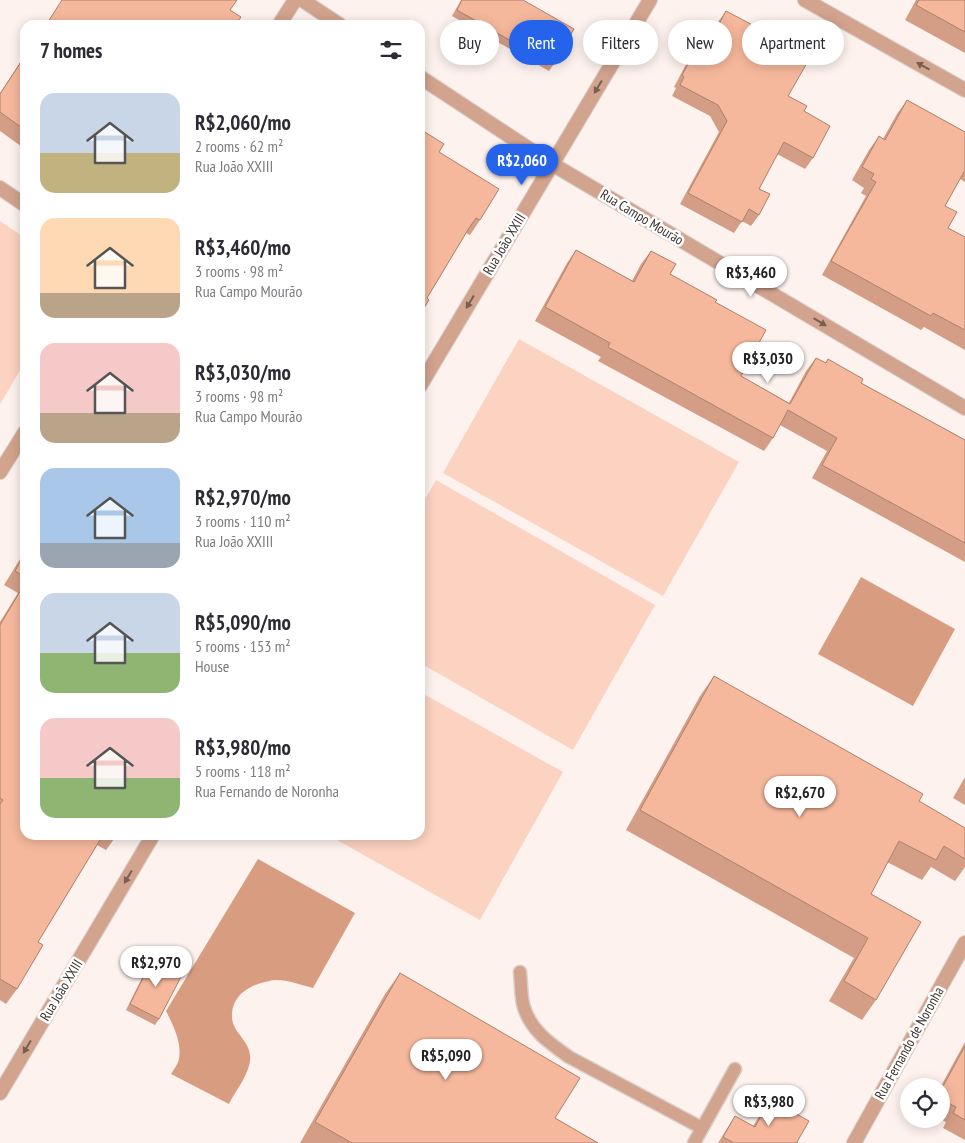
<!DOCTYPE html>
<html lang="en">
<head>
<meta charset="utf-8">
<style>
	body { margin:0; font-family:"PT Sans Narrow",sans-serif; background:#f7f7f7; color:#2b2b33; height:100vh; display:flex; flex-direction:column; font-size:19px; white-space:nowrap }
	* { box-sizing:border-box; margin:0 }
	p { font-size:16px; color:#7c7c81 }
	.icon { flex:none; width:28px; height:28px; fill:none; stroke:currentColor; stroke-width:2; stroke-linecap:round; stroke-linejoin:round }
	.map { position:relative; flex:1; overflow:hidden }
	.drawer { position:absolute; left:20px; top:20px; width:405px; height:820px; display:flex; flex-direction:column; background:#fff; border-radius:15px; box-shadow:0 2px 12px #0003 }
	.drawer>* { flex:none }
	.banner { position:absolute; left:440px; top:20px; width:450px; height:45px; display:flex; gap:10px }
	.buttons { position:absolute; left:900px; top:1078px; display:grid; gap:10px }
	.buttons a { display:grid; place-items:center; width:50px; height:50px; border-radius:50%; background:#fff; box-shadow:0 2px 12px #0003; font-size:25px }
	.price { position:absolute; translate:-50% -42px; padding:0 11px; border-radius:18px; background:#fff; color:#222; font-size:16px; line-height:32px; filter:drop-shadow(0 1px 2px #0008) }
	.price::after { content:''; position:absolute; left:50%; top:30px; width:15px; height:11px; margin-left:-8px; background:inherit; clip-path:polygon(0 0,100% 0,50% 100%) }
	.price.active { background:#2563eb; color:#fff }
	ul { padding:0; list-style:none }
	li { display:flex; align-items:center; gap:15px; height:125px; padding:0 20px }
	li span { display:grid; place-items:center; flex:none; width:140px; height:100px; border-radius:15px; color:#555 }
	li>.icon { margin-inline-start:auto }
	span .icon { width:60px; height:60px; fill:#fffc; stroke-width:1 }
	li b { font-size:21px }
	h2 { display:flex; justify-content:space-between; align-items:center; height:60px; padding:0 20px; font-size:21px }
	.tag { padding:0 18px; border-radius:22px; background:#fff; box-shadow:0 2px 12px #0003; font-size:18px; line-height:45px }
	.tag.active { background:#2563eb; color:#fff }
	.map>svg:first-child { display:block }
	.green { fill:#fcd2c0 }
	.water { fill:#d89d81 }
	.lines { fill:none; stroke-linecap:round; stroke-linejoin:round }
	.service-casing { stroke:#dacfcb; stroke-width:15 }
	.minor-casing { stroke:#dacfcb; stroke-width:16 }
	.tertiary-casing { stroke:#dacfcb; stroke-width:16 }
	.service { stroke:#d2a38d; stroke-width:12 }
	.minor { stroke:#d2a38d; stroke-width:14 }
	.tertiary { stroke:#d2a38d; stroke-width:14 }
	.wall { fill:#d49e86 }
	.building { fill:#f6b89c; stroke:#ac816d }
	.oneway { fill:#775f53 }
	.labels { text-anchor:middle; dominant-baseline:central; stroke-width:5; stroke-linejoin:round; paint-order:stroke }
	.street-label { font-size:14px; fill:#3b312d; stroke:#fff }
</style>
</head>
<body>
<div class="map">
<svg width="965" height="1143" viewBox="0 0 965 1143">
	<rect width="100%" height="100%" fill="#fdf2ee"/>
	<g class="green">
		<path d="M0 221 25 238V362L0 404Z"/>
		<path d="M519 339 739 462 663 596 443 473Z"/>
		<path d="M436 480 655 605 573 750 420 663V508Z"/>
		<path d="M420 692 563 772 480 920 328 835H420Z"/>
	</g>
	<g class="water">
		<path d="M861 577 955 629 913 706 818 654Z"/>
		<path d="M258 859 355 913 313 988C301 985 289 980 276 980 271 980 266 982 261 983 244 988 231 999 232 1018 233 1032 249 1041 250 1055 252 1071 236 1090 229 1104L171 1074C174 1069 178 1064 179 1059 182 1042 173 1025 166 1011Z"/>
	</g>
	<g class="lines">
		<g class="service-casing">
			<g id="service">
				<path d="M520 972C521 983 521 994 523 1004 529 1029 549 1043 569 1057L702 1128"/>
				<path d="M694 1143 735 1069"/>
			</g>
		</g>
		<g class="minor-casing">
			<g id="minor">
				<path d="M302 0 340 25"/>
				<path d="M805 0 965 90"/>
				<path d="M279 25 295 0"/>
				<path d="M420 77 552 164 965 408"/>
				<path d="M0 188 25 205"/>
				<path d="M420 386 650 0"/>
				<path d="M0 472 25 432"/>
				<path d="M0 1093 153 835"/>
			</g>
		</g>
		<g class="tertiary-casing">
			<path id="tertiary" d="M854 1143 965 943"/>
		</g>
		<use href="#service" class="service"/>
		<use href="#minor" class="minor"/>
		<use href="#tertiary" class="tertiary"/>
	</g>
	<g class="wall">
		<path d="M461 0H523L553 65 549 71 452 16Z"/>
		<path d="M916 0H965V53L905 20Z"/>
		<path d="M726 11 788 96 804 111 813 158 805 169 777 154 759 189V215L751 226 742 221 734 233 680 204 719 132 710 116 672 96 676 88 674 87 691 55 699 44 705 47 718 22Z"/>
		<path d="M25 55V149L0 131V93Z"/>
		<path d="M907 100 965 132V182L960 179 945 206 948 228 965 237V350L924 327 921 330 822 275 866 196 861 193 864 188 852 180 869 150 879 136 883 139 897 114Z"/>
		<path d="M439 152 480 220 470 235 466 233 427 298Z"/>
		<path d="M576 250 632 281 641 264 651 251 670 274 715 302 741 376 789 403 806 371 816 358 825 363 828 359 861 383 965 440V562L812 478 827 451 780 425 773 438 764 451 598 361 601 357 535 321 567 263Z"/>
		<path d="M25 551V835H117L106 850 97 845 38 942 17 989 6 1004 0 1000V622L18 593 4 585Z"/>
		<path d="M714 676 919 801 965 828V867L955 881 931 867 922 880 887 862 871 894 876 1000 862 1020 829 1001 854 958 626 830 700 696Z"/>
		<path d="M965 777V805L953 798Z"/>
		<path d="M153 958 159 1019 155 1025 126 1010 149 964Z"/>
		<path d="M400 973 555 1118 598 1143H300L385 994Z"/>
		<path d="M965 1042V1140L943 1128 946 1122 940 1119H941V1086Z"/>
		<path d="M770 1099 798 1143H718L728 1127 735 1116 753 1126 763 1110Z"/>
	</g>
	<g class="building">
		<path d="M62 0H237L230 10 241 17 235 25H46Z"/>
		<path d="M462 0H523L574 29 553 65 457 10Z"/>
		<path d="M919 0H965V32L916 5Z"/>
		<path d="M726 11 811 56 788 96 807 106 804 111 830 126 813 158 784 142 759 189 770 194 759 215 749 209 742 222 688 193 727 121 718 105 680 85 684 77 682 75 699 44 706 48Z"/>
		<path d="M25 56V130L0 112V94Z"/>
		<path d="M907 100 965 132V170L945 206 957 212 948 228 965 237V330L933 313 931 316 831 261 876 182 871 179 874 174 862 167 879 136 885 140Z"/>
		<path d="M420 129 444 144 439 152 499 189 480 220 476 218 469 228 427 298 429 300 420 314Z"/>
		<path d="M576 250 634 282 651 251 676 264 670 274 717 300 715 302 766 330 741 376 790 404 816 358 826 363 828 359 863 379 861 383 965 440V543L822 465 837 438 788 410 773 438 608 347 610 343 545 307Z"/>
		<path d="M25 553V577L15 571Z"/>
		<path d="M25 583V835H103L38 942 43 945 17 989 0 979V804L3 800 0 798V625Z"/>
		<path d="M714 676 923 794 919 801 965 828V859L944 846 936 860 899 841 871 894 921 922 876 1000 844 981 868 938 640 810Z"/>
		<path d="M153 958 183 973 159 1019 130 1004Z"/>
		<path d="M400 973 580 1078 555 1118 598 1143H352L315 1122Z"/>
		<path d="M965 1046V1120L953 1113 956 1107 941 1099V1090Z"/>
		<path d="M770 1099 809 1121 797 1142 798 1143H734L723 1137 735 1116 755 1127Z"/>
	</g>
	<defs><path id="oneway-solid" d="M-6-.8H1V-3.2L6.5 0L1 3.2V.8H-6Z" transform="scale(1.25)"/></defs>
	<g class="oneway">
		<use href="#oneway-solid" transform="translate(923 66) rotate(-151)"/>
		<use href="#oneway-solid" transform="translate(598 87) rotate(121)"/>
		<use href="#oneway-solid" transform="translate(470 302) rotate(121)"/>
		<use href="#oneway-solid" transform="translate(820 322) rotate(31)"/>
		<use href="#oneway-solid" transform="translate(128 877) rotate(121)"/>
		<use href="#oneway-solid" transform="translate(27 1047) rotate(121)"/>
	</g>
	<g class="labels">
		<g class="street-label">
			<text transform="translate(642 217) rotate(31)">Rua Campo Mourão</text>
			<text transform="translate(504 244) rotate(-59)">Rua João XXIII</text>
			<text transform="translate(61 990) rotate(-59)">Rua João XXIII</text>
			<text transform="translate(909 1043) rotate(-61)">Rua Fernando de Noronha</text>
		</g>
	</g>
</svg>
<div class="buttons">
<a><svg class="icon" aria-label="locate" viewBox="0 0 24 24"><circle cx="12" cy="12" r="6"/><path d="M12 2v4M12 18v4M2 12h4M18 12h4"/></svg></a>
</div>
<b class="price active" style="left:522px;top:186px">R$2,060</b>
<b class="price" style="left:751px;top:298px">R$3,460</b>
<b class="price" style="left:768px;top:384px">R$3,030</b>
<b class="price" style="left:800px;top:818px">R$2,670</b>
<b class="price" style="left:156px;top:988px">R$2,970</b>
<b class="price" style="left:446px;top:1081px">R$5,090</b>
<b class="price" style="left:769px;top:1127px">R$3,980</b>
<div class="banner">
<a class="tag">Buy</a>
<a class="tag active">Rent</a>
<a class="tag">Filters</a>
<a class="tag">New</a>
<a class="tag">Apartment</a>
</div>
<section class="drawer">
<h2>7 homes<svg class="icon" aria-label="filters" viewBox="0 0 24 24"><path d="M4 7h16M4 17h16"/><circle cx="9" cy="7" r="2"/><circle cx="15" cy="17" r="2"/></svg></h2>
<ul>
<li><span style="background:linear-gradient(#c9d6e8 60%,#c2b280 0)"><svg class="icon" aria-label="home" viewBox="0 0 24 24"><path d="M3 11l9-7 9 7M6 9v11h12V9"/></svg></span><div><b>R$2,060/mo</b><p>2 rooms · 62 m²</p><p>Rua João XXIII</p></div></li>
<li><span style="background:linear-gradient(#ffd9b3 75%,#b9a48a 0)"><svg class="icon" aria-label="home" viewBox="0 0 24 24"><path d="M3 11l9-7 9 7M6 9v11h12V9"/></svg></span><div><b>R$3,460/mo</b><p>3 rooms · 98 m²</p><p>Rua Campo Mourão</p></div></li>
<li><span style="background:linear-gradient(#f6c9c9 70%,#b9a48a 0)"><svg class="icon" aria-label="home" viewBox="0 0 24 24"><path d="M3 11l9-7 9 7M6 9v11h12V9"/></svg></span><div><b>R$3,030/mo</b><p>3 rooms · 98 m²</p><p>Rua Campo Mourão</p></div></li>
<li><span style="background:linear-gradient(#a9c7e8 75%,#9aa5b1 0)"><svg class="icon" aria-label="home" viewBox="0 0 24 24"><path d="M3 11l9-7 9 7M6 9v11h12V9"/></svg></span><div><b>R$2,970/mo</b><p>3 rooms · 110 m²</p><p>Rua João XXIII</p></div></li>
<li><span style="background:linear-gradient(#c9d6e8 60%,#8fb573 0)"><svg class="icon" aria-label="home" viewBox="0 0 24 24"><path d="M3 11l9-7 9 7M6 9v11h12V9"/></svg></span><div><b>R$5,090/mo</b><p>5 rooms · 153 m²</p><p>House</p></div></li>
<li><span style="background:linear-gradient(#f6c9c9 60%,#8fb573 0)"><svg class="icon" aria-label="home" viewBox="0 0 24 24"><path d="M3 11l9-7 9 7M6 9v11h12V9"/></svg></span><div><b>R$3,980/mo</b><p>5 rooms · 118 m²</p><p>Rua Fernando de Noronha</p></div></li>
</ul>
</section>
</div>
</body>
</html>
